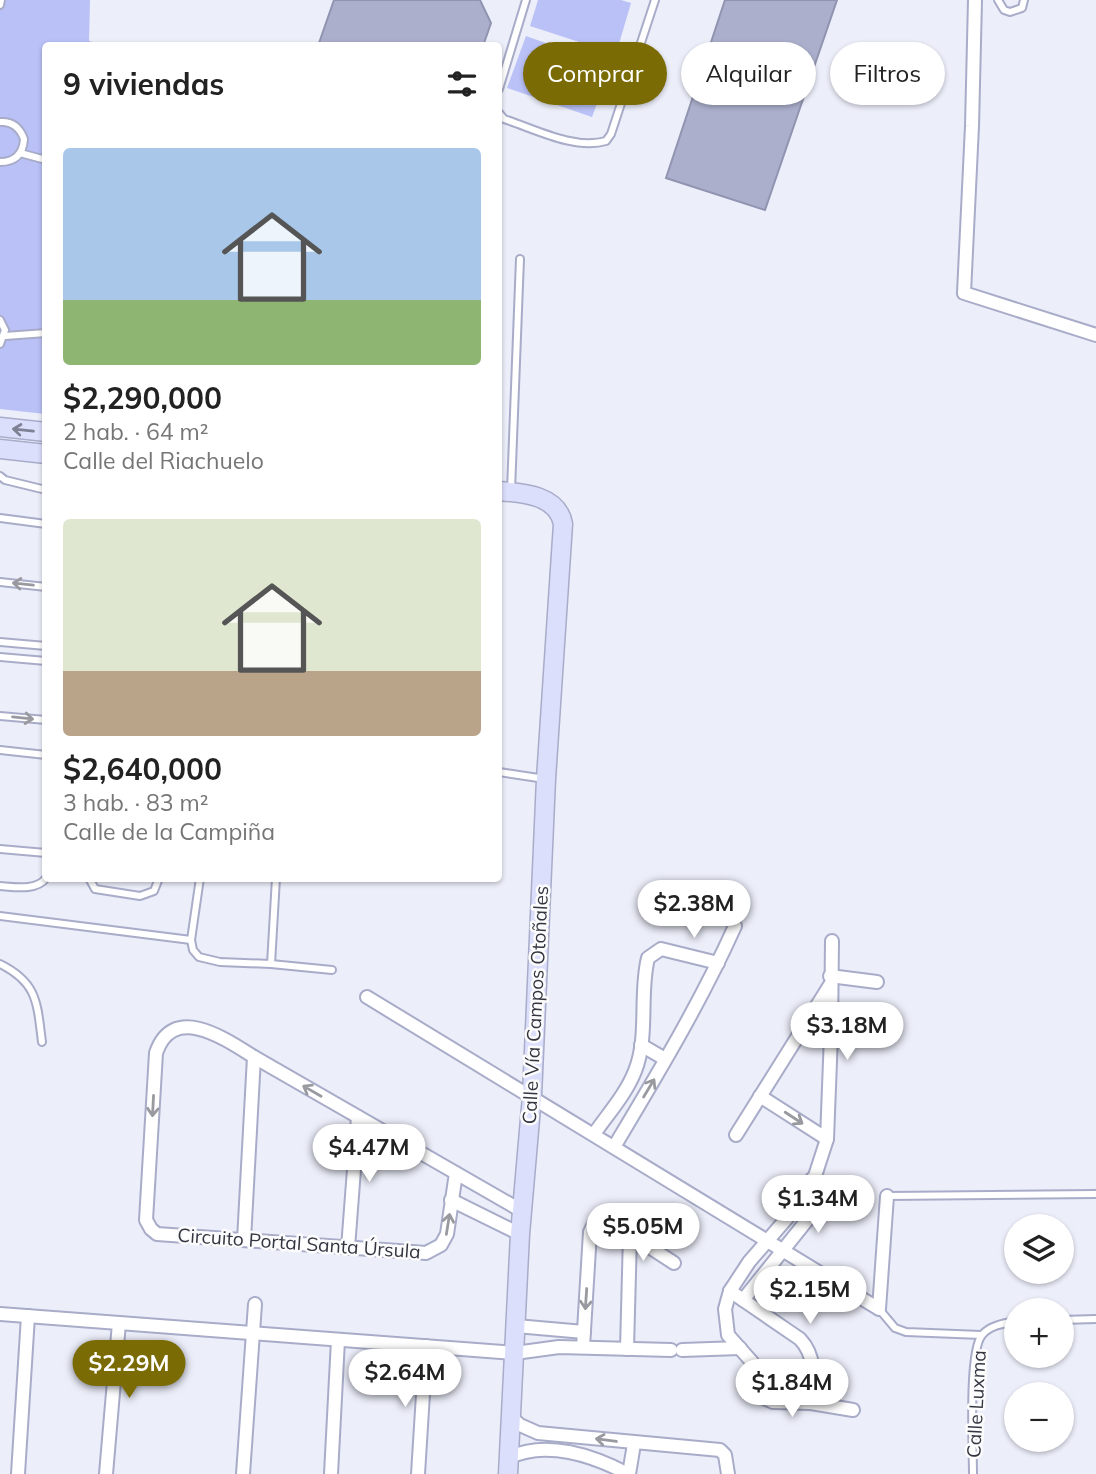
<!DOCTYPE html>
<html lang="es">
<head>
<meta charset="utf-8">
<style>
	body { margin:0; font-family:Mulish,sans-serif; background:#f2f2f2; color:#222; height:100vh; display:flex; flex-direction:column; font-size:26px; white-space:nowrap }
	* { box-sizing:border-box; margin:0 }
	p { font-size:23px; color:#767676 }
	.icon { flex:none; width:38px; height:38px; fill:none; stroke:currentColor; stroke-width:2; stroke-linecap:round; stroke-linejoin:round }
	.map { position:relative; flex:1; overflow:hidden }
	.side { position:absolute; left:42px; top:42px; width:460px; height:840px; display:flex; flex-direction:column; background:#fff; border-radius:7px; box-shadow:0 2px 5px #0004 }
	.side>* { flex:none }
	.top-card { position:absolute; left:523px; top:42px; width:467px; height:63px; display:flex; gap:14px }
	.buttons { position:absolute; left:1004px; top:1214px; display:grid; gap:14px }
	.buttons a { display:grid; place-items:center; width:70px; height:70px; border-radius:50%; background:#fff; box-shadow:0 2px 5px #0004; font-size:35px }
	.price { position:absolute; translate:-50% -60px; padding:0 16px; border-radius:24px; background:#fff; color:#222; font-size:23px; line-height:46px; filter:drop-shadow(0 2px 4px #0008) }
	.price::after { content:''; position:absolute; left:50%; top:42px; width:21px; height:16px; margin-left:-10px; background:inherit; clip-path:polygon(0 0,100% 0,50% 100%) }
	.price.current { background:#7b6b04; color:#fff }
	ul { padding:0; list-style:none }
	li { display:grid; align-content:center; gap:14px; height:371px; padding:0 21px }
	li span { display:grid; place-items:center; height:217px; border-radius:7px; color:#555 }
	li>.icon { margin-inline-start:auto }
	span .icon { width:126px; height:126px; fill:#fffc; stroke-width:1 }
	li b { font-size:30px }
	h2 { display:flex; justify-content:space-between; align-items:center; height:84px; padding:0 21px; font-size:30px }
	.pill { padding:0 24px; border-radius:32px; background:#fff; box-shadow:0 2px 5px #0004; font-size:24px; line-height:63px }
	.pill.current { background:#7b6b04; color:#fff }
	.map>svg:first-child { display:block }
	.green { fill:#bac1f7 }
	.building { fill:#abafcc; stroke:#9094b0; stroke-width:2 }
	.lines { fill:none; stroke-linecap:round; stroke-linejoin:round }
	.lane-casing { stroke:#a8acc8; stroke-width:10 }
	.street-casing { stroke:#a8acc8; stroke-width:16 }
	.secondary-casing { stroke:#a8acc8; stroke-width:21 }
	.lane { stroke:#fff; stroke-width:6 }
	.street { stroke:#fff; stroke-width:12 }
	.secondary { stroke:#dcdffb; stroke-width:18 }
	.oneway { stroke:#7f8294 }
	.oneway2 { stroke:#999aa0 }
	.labels { text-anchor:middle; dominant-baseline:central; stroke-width:5; stroke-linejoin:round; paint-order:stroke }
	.street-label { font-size:19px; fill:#333540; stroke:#fcfcfc }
</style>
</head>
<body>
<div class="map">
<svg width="1096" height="1474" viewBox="0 0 1096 1474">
	<rect width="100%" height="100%" fill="#eceefa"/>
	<g class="green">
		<path d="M0 0H90L89 41 105 45 46 46 45 414 0 409Z"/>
		<path d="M538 0H621L631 3 616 54 530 26Z"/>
		<path d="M526 36 611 66 592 117 507 88Z"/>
	</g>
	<g class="building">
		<path d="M334 0H480L491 23 483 46H318Z"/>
		<path d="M725 0H837L765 210 666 178Z"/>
	</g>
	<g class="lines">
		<g class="lane-casing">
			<g id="lane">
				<path d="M998 0 1004 10 1010 12 1022 8 1024 0"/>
				<path d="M0 5 1 0"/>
				<path d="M499 89 526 0"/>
				<path d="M499 113 504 119C535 129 574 150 606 141L611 134 655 0"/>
				<path d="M0 122C13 121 20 128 24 139 23 154 15 162 0 162"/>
				<path d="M20 153 46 160"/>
				<path d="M0 320 5 330 0 344"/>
				<path d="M5 336 46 333"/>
				<path d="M0 476 5 480 46 490"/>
				<path d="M511 490 520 259"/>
				<path d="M0 518 46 524"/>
				<path d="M0 582 46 587"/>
				<path d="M0 642 46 646"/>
				<path d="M0 657 46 661"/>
				<path d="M0 716 46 720"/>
				<path d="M0 750 46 755"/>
				<path d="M499 772 545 779"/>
				<path d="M0 849 46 853"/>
				<path d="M89 878 95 889 140 896 154 891 159 878"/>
				<path d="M200 878 191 940 193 950 199 957 220 962 271 964 332 970"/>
				<path d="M0 886C14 887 37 891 46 878"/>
				<path d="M0 916 191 940"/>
				<path d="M0 964C38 983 37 1003 42 1042"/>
				<path d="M271 964 276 878"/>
				<path d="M887 1196 1096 1194"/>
				<path d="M879 1309 895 1328 906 1332 981 1335"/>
				<path d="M1062 1320 1096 1319"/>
				<path d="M973 1474C973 1447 968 1352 982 1335 990 1325 1006 1323 1017 1321"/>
			</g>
		</g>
		<g class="street-casing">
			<g id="street">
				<path d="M975 0 972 126 964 293 1096 335"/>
				<path d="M832 941 831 1035 827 1139 815 1176 804 1188 787 1218 749 1262 730 1291 725 1309 728 1335 752 1362 754 1384 760 1396 773 1402 811 1403 853 1410"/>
				<path d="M830 976 877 982"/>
				<path d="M367 997 879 1309 887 1196"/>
				<path d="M805 1024 831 1035"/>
				<path d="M641 1045 665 1059"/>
				<path d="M760 1096 827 1139"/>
				<path d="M594 1134C608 1114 626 1094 635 1071 649 1036 639 994 648 958L661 949 718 963"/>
				<path d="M736 1135 830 985"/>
				<path d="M614 1147C657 1075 701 1002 735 926"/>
				<path d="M456 1173 447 1234 441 1245 426 1253 157 1234 151 1229 146 1220 156 1053C173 1002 227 1040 254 1057L522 1211"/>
				<path d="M813 1192 861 1199"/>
				<path d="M451 1200 520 1234"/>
				<path d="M244 1240 254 1057"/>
				<path d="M348 1248 358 1117"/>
				<path d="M730 1291 800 1339C817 1357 813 1380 811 1403"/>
				<path d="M743 1300 808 1219 820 1194 815 1176"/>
				<path d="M0 1314 515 1353 559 1347 671 1350"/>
				<path d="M516 1326 584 1332"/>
				<path d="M583 1347 590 1232 594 1224 611 1222 674 1263"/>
				<path d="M627 1349 630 1235"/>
				<path d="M682 1350 740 1348"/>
				<path d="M512 1418 520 1425 538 1433 720 1450 725 1455 728 1474"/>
				<path d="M508 1458C546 1439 594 1456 628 1474"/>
				<path d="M18 1474 28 1316"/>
				<path d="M106 1474 119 1323"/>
				<path d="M243 1474 255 1304"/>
				<path d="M331 1474 338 1340"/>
				<path d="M418 1474 426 1346"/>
				<path d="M629 1474 634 1444"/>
			</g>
		</g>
		<g class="secondary-casing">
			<g id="secondary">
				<path d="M0 427 46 432"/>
				<path d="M0 449 46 454"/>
				<path d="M499 491C523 493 558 495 563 524L546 779 532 1096 520 1234 508 1474"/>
			</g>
		</g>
		<use href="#lane" class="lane"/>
		<use href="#street" class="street"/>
		<use href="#secondary" class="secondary"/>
	</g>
	<defs><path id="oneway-shaft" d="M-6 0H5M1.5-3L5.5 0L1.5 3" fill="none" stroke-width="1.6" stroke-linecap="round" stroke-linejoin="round" transform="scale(1.75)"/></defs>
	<use class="oneway" href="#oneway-shaft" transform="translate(23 430) rotate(-174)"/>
	<g class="oneway2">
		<use href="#oneway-shaft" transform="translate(23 584) rotate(-174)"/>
		<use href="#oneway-shaft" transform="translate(23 718) rotate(6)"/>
		<use href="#oneway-shaft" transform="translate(649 1088) rotate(-59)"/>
		<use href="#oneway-shaft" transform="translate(312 1091) rotate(-150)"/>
		<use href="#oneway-shaft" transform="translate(153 1106) rotate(93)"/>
		<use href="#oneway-shaft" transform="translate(794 1118) rotate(33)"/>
		<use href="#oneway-shaft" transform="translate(448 1224) rotate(-81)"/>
		<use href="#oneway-shaft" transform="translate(586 1299) rotate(94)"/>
		<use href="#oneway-shaft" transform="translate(606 1440) rotate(-172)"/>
	</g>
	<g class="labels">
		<g class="street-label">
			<text transform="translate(535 1005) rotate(-87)">Calle Vía Campos Otoñales</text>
			<text transform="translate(299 1243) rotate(4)">Circuito Portal Santa Úrsula</text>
			<text transform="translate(976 1404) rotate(-87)">Calle Luxma</text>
		</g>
	</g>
</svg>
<div class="buttons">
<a><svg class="icon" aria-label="layers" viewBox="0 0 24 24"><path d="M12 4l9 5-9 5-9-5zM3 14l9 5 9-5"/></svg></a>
<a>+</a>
<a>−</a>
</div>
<b class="price" style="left:694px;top:940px">$2.38M</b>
<b class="price" style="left:847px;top:1062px">$3.18M</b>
<b class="price" style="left:369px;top:1184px">$4.47M</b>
<b class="price" style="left:818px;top:1235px">$1.34M</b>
<b class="price" style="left:643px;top:1263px">$5.05M</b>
<b class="price" style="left:810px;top:1326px">$2.15M</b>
<b class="price current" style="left:129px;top:1400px">$2.29M</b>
<b class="price" style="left:405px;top:1409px">$2.64M</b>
<b class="price" style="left:792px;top:1419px">$1.84M</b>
<div class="top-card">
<a class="pill current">Comprar</a>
<a class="pill">Alquilar</a>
<a class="pill">Filtros</a>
</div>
<section class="side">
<h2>9 viviendas<svg class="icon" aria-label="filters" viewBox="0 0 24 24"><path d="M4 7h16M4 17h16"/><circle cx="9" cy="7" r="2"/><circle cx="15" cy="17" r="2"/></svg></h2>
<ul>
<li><span style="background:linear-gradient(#a9c7e8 70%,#8fb573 0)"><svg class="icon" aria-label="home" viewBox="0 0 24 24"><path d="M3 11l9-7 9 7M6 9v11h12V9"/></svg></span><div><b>$2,290,000</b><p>2 hab. · 64 m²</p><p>Calle del Riachuelo</p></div></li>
<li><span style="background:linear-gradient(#dfe7d0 70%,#b9a48a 0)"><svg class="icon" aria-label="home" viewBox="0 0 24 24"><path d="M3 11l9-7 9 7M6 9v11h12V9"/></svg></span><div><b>$2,640,000</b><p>3 hab. · 83 m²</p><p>Calle de la Campiña</p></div></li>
</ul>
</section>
</div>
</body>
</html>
